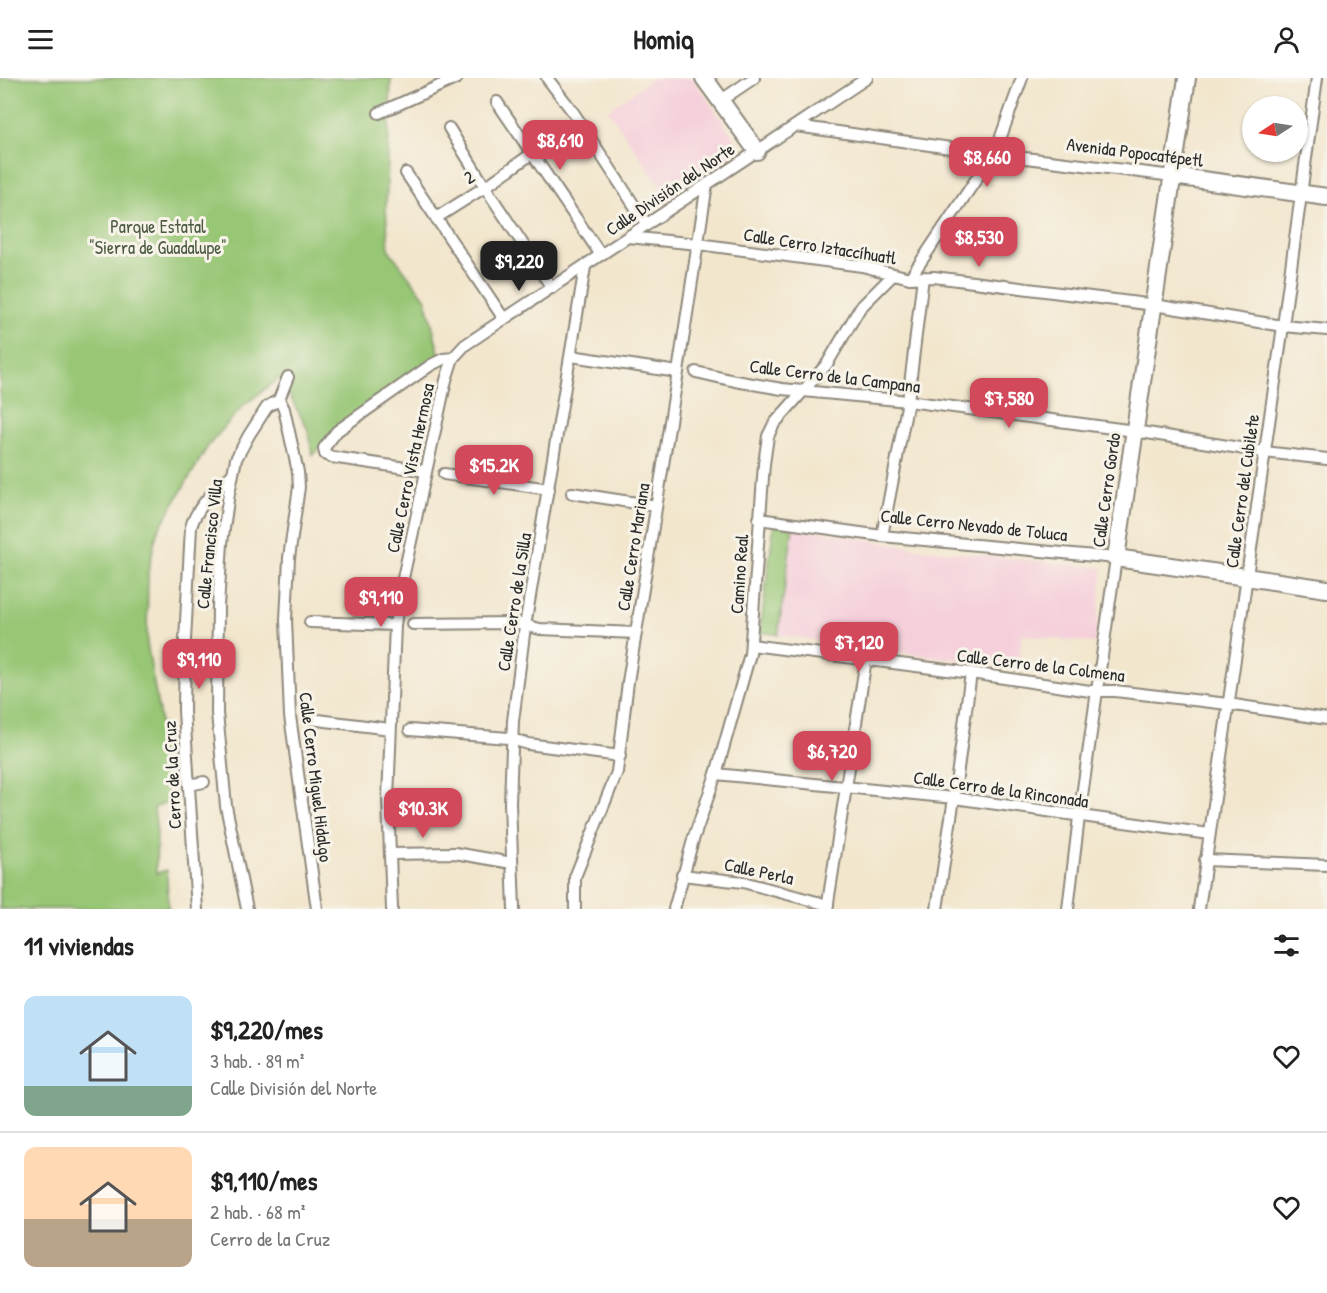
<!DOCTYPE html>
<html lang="es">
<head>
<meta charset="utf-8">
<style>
	body { margin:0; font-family:"Patrick Hand",sans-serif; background:#f6f6f6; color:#222; height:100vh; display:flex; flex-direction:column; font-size:22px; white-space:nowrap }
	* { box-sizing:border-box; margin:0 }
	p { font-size:20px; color:#767676 }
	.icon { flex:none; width:33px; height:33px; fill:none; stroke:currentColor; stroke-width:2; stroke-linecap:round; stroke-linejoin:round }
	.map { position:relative; height:831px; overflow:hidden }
	.panel { display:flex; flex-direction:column; background:#fff; flex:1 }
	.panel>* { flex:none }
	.needle { width:39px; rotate:258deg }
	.tools { position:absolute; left:1242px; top:18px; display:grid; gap:12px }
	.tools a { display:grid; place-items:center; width:66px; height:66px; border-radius:50%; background:#fff; box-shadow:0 2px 4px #0004; font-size:30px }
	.price { position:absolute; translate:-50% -51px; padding:0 14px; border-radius:12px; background:#d1495b; color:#fff; font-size:20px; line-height:39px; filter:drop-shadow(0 2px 3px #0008) }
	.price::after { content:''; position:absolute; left:50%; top:36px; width:18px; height:14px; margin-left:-9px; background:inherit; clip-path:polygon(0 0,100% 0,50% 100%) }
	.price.selected { background:#222; color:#fff }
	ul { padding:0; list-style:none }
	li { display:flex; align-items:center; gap:18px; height:150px; padding:0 24px }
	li+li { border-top:2px solid #e0e0e0 }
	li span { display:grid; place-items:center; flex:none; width:168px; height:120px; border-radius:12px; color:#555 }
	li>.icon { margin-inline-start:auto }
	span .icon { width:72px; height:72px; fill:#fffc; stroke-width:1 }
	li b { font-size:26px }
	h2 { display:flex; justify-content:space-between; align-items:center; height:72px; padding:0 24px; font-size:26px }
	header { display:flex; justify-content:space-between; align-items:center; height:78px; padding:0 24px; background:#fff; font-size:27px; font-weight:800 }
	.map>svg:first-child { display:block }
	.built { fill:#f5cfda }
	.green { fill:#97c675; stroke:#617850; stroke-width:1.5 }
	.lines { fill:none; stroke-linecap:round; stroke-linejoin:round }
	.street-casing { stroke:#8e887c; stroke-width:14 }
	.secondary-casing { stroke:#8e887c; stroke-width:20 }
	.street { stroke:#fff; stroke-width:10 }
	.secondary { stroke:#fff; stroke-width:16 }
	.labels { text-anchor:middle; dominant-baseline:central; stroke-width:6; stroke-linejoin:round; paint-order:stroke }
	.street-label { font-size:18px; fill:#2b2b2b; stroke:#f7f3e8 }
	.park-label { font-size:18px; fill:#4b5a41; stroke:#f7f3e8 }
</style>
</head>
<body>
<header><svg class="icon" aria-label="menu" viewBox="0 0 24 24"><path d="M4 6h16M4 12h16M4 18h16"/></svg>Homiq<svg class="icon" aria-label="person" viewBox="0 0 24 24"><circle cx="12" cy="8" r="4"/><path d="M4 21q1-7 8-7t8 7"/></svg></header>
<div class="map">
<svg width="1327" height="831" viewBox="0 0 1327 831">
	<rect width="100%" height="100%" fill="#f7f3e8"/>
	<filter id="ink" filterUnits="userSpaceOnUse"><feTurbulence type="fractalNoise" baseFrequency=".0167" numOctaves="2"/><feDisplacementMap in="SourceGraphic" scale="12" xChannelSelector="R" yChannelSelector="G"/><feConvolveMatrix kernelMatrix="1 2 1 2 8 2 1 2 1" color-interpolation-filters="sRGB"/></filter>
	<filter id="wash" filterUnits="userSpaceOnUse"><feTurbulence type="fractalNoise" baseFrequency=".008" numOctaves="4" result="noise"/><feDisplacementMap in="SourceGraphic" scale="24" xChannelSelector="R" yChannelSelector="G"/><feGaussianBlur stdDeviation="1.35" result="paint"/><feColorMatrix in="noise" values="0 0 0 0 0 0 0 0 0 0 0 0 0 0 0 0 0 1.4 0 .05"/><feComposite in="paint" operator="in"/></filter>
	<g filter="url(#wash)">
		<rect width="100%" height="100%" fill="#f2e6cd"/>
		<g class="built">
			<path d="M653 0H693L742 72 669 122 608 32Z"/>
			<path d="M793 449 923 471 1103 490 1095 565 1022 557 1018 588 912 576 778 557Z"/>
		</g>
		<g class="green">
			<path d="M0 0H391L386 131 389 172 426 221 440 279 312 377 308 352 280 300 243 328 208 368 157 454 148 494 147 565 163 658 170 723 154 730 157 756 156 795 167 792 168 831H0Z"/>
			<path d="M774 446 793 449 778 557 760 554Z"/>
		</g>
	</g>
	<g filter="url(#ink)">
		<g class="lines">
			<g class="street-casing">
				<g id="street">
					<path d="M547 0 573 34 647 147"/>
					<path d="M720 23 754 0"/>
					<path d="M497 24 601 177"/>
					<path d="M379 35 457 0"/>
					<path d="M796 48 993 76 1173 98"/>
					<path d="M449 50 485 109 552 210"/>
					<path d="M406 95 504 241"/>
					<path d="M436 140 485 109 578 43"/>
					<path d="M628 159 698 166 862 188 910 200 934 199 1154 227 1283 248 1327 252"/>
					<path d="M910 200 993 76 999 64 1022 0"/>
					<path d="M571 278 678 294"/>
					<path d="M696 294 735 303 782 311 908 323 1135 353 1264 374 1327 381"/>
					<path d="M278 324 281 325 284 331 298 394 299 409 289 480 286 542 290 638 317 831"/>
					<path d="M426 393 331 379 325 376 324 370 337 353 431 287 443 281 453 280 465 267 867 0"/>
					<path d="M444 396 549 411"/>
					<path d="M572 415 656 428"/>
					<path d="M759 441 882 458 1116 480 1079 739 1068 831"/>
					<path d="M882 458 908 323 923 199"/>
					<path d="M310 544 395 547"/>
					<path d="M413 546 512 545 520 546 540 551 636 555"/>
					<path d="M751 567 971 595 1090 613H1115L1228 626 1327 641"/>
					<path d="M310 641 390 651"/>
					<path d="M410 652 508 660 528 666 620 678"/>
					<path d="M716 696 954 720 1209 756"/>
					<path d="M189 707 204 704"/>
					<path d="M390 776 455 775 512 785"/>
					<path d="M1205 782 1327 787"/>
					<path d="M682 797 743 804 828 827"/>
					<path d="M197 831 184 633 185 562 191 449C196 430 217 409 232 397"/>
					<path d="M247 831 226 728 217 635 218 528 222 465 229 415 236 381 249 357 267 329 275 324H278L288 299"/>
					<path d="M392 831 388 721 395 547 400 514 446 302 453 280"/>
					<path d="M514 831 510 725 513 643 525 548 585 189"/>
					<path d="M575 831V799L617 694 628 604 678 294 707 106"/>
					<path d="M674 831 693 762 716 696 750 576 764 386 768 358 774 346 827 286 860 230 893 197"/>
					<path d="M827 831 866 581"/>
					<path d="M937 831 954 720 971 595"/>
					<path d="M1199 831 1283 248 1317 0"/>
				</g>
			</g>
			<g class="secondary-casing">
				<g id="secondary">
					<path d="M704 0 757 73"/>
					<path d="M1187 0 1116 480 1327 511"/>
					<path d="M1173 98 1327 119"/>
				</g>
			</g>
			<use href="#street" class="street"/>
			<use href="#secondary" class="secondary"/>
		</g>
	</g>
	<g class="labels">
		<g class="street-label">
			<text transform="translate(1135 74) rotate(7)">Avenida Popocatépetl</text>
			<text transform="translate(469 99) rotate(-33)">2</text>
			<text transform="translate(670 111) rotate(-34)">Calle División del Norte</text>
			<text transform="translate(820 168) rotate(9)">Calle Cerro Iztaccíhuatl</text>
			<text transform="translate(835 298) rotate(7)">Calle Cerro de la Campana</text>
			<text transform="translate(410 390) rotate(-78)">Calle Cerro Vista Hermosa</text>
			<text transform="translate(1106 412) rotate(-82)">Calle Cerro Gordo</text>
			<text transform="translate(1242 413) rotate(-82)">Calle Cerro del Cubilete</text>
			<text transform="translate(974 447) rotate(6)">Calle Cerro Nevado de Toluca</text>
			<text transform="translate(209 466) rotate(-84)">Calle Francisco Villa</text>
			<text transform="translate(633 469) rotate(-81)">Calle Cerro Mariana</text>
			<text transform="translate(739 496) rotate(-86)">Camino Real</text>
			<text transform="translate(514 524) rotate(-81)">Calle Cerro de la Silla</text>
			<text transform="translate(1041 587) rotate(7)">Calle Cerro de la Colmena</text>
			<text transform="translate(172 697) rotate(-93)">Cerro de la Cruz</text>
			<text transform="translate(316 699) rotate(83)">Calle Cerro Miguel Hidalgo</text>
			<text transform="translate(1001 711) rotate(8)">Calle Cerro de la Rinconada</text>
			<text transform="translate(759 793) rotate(12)">Calle Perla</text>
		</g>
		<g class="park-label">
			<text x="158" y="148">Parque Estatal<tspan x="158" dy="21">"Sierra de Guadalupe"</tspan></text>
		</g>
	</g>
</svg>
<div class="tools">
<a><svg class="needle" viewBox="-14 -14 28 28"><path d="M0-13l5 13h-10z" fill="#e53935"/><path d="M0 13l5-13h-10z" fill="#767676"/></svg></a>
</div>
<b class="price" style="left:560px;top:93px">$8,610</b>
<b class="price" style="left:987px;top:110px">$8,660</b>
<b class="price" style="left:979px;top:190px">$8,530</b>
<b class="price selected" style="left:519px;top:214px">$9,220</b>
<b class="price" style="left:1009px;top:351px">$7,580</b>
<b class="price" style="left:494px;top:418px">$15.2K</b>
<b class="price" style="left:381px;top:550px">$9,110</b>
<b class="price" style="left:859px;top:595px">$7,120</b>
<b class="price" style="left:199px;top:612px">$9,110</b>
<b class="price" style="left:832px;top:704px">$6,720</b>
<b class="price" style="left:423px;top:761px">$10.3K</b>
</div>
<section class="panel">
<h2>11 viviendas<svg class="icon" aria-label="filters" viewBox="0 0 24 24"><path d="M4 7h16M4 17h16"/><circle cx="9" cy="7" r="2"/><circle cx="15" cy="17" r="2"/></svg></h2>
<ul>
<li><span style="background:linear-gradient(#bfe0f5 75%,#7fa58c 0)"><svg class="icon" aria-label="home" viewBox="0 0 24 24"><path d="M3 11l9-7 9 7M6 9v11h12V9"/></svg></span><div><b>$9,220/mes</b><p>3 hab. · 89 m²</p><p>Calle División del Norte</p></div><svg class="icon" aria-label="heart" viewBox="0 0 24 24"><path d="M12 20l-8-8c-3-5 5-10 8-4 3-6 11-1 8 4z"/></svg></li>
<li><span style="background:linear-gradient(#ffd9b3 60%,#b9a48a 0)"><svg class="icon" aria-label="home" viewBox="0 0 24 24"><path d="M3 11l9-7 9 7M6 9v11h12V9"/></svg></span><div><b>$9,110/mes</b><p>2 hab. · 68 m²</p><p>Cerro de la Cruz</p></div><svg class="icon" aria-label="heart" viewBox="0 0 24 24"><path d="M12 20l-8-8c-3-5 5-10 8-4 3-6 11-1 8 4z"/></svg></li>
</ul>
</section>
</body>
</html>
